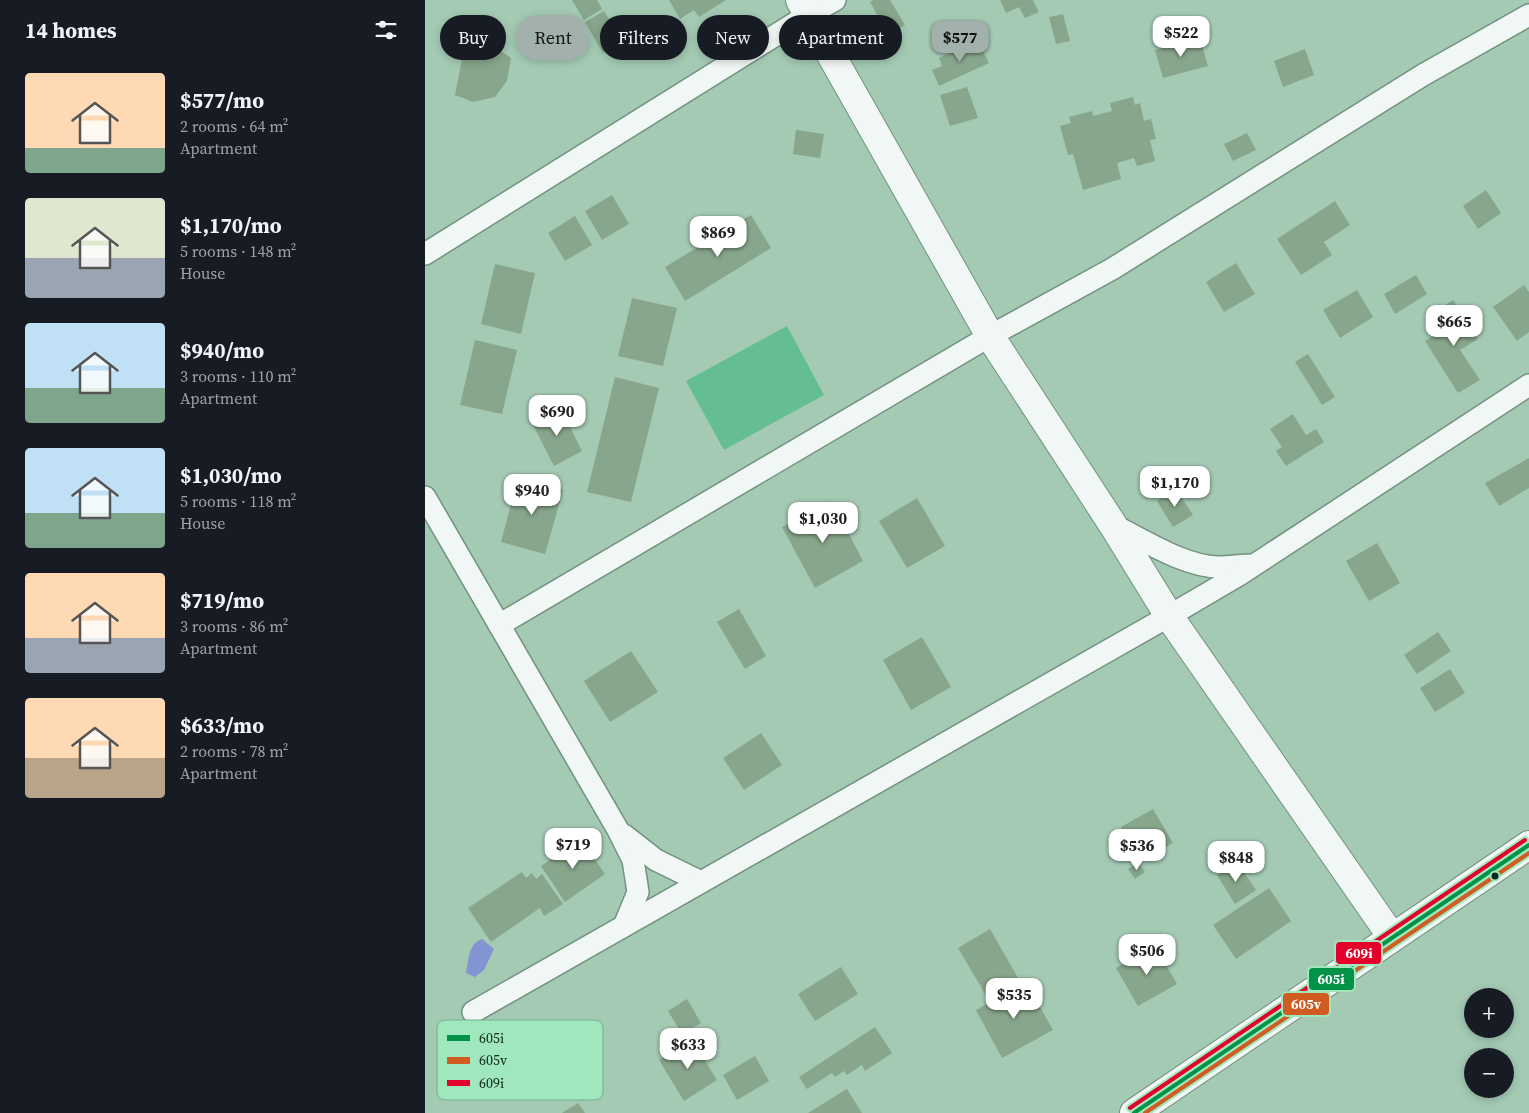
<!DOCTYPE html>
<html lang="en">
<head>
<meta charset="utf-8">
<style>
	body { margin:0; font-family:"Source Serif 4",serif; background:#20242c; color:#f1f3f6; height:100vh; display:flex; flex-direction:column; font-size:19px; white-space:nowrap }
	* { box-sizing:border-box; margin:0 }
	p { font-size:16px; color:#9ea1a6 }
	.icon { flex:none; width:28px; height:28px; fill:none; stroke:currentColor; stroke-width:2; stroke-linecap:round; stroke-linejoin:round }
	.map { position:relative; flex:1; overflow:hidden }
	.panel { display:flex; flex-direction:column; background:#171b24; width:425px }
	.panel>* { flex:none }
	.guide { position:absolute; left:15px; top:15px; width:475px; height:45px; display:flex; gap:10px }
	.fabs { position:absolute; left:1039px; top:988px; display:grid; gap:10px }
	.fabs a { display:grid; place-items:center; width:50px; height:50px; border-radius:50%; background:#171b24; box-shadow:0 2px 8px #0003; font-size:25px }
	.price { position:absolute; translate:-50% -42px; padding:0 11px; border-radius:10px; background:#fff; color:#222; font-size:16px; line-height:32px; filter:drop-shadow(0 1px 2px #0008) }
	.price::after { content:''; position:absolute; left:50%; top:30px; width:15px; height:11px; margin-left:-8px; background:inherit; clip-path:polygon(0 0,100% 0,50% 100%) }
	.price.selected { background:#a2b1ab; color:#111 }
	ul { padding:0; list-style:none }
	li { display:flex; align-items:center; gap:15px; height:125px; padding:0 25px }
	li span { display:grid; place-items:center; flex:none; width:140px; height:100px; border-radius:5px; color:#555 }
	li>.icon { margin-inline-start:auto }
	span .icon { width:60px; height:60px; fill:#fffc; stroke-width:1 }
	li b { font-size:21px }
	h2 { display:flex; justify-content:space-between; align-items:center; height:60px; padding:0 25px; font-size:21px }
	.tag { padding:0 18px; border-radius:22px; background:#171b24; box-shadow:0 2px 8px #0003; font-size:18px; line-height:45px }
	.tag.selected { background:#a2b1ab; color:#111 }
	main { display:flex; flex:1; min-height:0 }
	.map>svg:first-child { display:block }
	.green { fill:#65be92 }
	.water { fill:#8394d2 }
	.building { fill:#88a68b }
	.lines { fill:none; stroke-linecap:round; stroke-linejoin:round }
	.minor-casing { stroke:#729180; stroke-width:24 }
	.tertiary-casing { stroke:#729180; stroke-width:30 }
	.minor { stroke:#f1f7f4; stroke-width:21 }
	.tertiary { stroke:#f1f7f4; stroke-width:28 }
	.bus-1-casing { stroke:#a1e7bd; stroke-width:8 }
	.bus-2-casing { stroke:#a1e7bd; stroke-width:8 }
	.bus-3-casing { stroke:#a1e7bd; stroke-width:8 }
	.bus-1 { stroke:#029349; stroke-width:4 }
	.bus-2 { stroke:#d05c21; stroke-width:4 }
	.bus-3 { stroke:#e4002b; stroke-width:4 }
	.bus-dot { fill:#0c291a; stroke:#a1e7bd; stroke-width:2 }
	.key { fill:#a1e7bd; stroke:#74ae8c; stroke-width:1 }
	.key-label { font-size:14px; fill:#0c291a }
	.line-badge { stroke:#a1e7bd; stroke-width:2 }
	.badge-label { font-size:14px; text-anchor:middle; font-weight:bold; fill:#fff }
</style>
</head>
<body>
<main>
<section class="panel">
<h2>14 homes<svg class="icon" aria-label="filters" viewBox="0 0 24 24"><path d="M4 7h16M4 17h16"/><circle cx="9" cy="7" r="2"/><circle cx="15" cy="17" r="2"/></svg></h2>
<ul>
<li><span style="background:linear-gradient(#ffd9b3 75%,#7fa58c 0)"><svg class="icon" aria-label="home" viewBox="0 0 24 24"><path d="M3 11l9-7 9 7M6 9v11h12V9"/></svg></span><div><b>$577/mo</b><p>2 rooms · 64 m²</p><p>Apartment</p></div></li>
<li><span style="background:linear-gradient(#dfe7d0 60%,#9aa5b1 0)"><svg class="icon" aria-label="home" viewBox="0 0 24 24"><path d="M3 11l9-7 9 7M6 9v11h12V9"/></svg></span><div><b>$1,170/mo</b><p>5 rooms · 148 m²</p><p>House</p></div></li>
<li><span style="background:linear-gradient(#bfe0f5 65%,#7fa58c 0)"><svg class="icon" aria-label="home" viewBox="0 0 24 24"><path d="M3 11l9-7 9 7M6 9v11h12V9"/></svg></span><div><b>$940/mo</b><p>3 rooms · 110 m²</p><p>Apartment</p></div></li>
<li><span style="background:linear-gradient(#bfe0f5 65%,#7fa58c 0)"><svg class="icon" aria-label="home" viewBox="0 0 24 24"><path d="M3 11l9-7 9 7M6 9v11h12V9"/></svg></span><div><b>$1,030/mo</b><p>5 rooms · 118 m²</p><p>House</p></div></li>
<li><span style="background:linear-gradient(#ffd9b3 65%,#9aa5b1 0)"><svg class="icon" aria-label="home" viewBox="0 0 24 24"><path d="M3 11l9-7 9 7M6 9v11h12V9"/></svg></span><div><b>$719/mo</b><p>3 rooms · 86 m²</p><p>Apartment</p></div></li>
<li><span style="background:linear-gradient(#ffd9b3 60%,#b9a48a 0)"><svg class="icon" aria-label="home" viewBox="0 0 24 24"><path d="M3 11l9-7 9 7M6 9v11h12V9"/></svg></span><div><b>$633/mo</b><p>2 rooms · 78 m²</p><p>Apartment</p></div></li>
</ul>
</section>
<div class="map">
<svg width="1104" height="1113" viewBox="0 0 1104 1113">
	<rect width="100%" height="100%" fill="#a4cab4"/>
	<path class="green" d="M362 326 399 395 299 450 261 381Z"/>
	<path class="water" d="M57 939 69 949 59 970 50 977 41 973C44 960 43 944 57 939Z"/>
	<g class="building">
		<path d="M147 0H172L177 9 159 20Z"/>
		<path d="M244 0H301L274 17 269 10 255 19Z"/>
		<path d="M448 0H465L480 25 457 39 446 20 453 16 445 2Z"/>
		<path d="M575 0H608L614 12 600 18 594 7 581 13Z"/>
		<path d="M179 11 197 41 178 53 160 22Z"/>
		<path d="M638 14 645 41 631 44 624 17Z"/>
		<path d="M57 38 86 58 82 81 70 97 48 102 30 95 39 49Z"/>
		<path d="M775 38 783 66 738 78 730 50Z"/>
		<path d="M553 40 564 63 514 86 507 70 517 66 514 58Z"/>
		<path d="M880 49 889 75 858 87 849 61Z"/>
		<path d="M542 87 553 118 525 126 515 95Z"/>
		<path d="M708 97 710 105 715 103 719 121 726 119 731 139 725 140 730 161 712 166 709 158 692 163 696 179 658 190 648 154 643 155 635 126 646 123 644 117 667 111 668 116 687 111 685 103Z"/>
		<path d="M371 130 399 134 395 158 368 154Z"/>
		<path d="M822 133 831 150 808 161 799 144Z"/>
		<path d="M1061 190 1076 213 1053 229 1038 206Z"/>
		<path d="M187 195 204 224 177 240 160 211Z"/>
		<path d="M910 201 925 225 899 242 907 255 876 275 852 239Z"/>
		<path d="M326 215 346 248 260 301 240 267Z"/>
		<path d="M150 216 167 245 140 261 123 233Z"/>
		<path d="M811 263 830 294 799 312 781 282Z"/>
		<path d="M70 264 110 273 96 334 56 324Z"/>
		<path d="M991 275 1002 294 970 314 959 294Z"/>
		<path d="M1099 285 1104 292V332L1092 341 1068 307Z"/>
		<path d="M932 290 948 317 915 338 898 310Z"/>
		<path d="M207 298 252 308 238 366 193 356Z"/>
		<path d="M1028 300 1053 339 1035 350 1055 380 1033 393 1000 341 1022 327 1011 311Z"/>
		<path d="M50 340 92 350 77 414 35 405Z"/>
		<path d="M883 354 910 397 897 405 870 362Z"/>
		<path d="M190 377 234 388 206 502 162 492Z"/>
		<path d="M136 409 157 451 129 466 107 423Z"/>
		<path d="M868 414 881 435 891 429 899 442 861 466 851 451 857 447 845 429Z"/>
		<path d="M1104 458V488L1074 506 1060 483Z"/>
		<path d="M93 478 138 490 120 554 76 542Z"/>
		<path d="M751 489 768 515 748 527 732 501Z"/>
		<path d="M492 498 520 546 482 568 454 521Z"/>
		<path d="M407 501 438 561 390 588 357 527Z"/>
		<path d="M952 543 975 583 944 601 921 561Z"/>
		<path d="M314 609 341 656 320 669 292 622Z"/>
		<path d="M1013 632 1026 651 992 674 979 655Z"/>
		<path d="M497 637 526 687 486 710 458 660Z"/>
		<path d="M206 651 233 692 185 722 159 681Z"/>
		<path d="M1025 669 1040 693 1010 712 995 688Z"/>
		<path d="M336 733 357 765 319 790 298 758Z"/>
		<path d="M728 809 748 843 716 861 696 827Z"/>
		<path d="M156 839 180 874 140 902 116 866Z"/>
		<path d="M713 862 720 872 710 879 703 869Z"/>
		<path d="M812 862 831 890 810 904 792 875Z"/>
		<path d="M97 872 101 878 107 873 111 879 117 874 138 904 119 916 115 908 66 942 43 908Z"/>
		<path d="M844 888 866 921 811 959 788 925Z"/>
		<path d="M565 929 593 978 562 997 533 948Z"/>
		<path d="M730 946 752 984 713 1006 691 968Z"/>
		<path d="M416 967 433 994 390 1021 373 994Z"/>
		<path d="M601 982 628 1030 577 1058 551 1010Z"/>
		<path d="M262 999 276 1023 257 1034 243 1011Z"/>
		<path d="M450 1027 467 1053 440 1071 437 1065 422 1075 419 1071 410 1077 407 1073 382 1089 374 1077Z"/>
		<path d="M267 1039 292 1080 259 1101 234 1060Z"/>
		<path d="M330 1056 344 1081 312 1100 298 1075Z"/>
		<path d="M422 1089 437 1113H383Z"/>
		<path d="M153 1103 160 1113H137Z"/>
	</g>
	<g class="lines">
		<g class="minor-casing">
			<g id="minor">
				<path d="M0 254 383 15 410 0"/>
				<path d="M0 497 193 830 208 860 213 892 199 926"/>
				<path d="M688 525C719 540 758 566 793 567 804 567 817 565 828 565"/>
				<path d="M74 625 565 336 687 269 998 75 1104 15"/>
				<path d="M199 835 231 860 276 882"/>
				<path d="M48 1012 744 616 814 575 1104 385"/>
			</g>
		</g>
		<g class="tertiary-casing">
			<g id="tertiary">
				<path d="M375 0 565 336 688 525 744 616 967 937"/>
				<path d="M709 1113 1104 845"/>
			</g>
		</g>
		<use href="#minor" class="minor"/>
		<use href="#tertiary" class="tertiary"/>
		<g class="bus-1-casing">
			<path id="bus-1" d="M709 1113 1104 845"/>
		</g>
		<g class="bus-2-casing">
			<path id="bus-2" d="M720 1113 1104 853"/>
		</g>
		<g class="bus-3-casing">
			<path id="bus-3" d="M705 1108 1100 840"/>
		</g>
		<use href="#bus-1" class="bus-1"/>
		<use href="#bus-2" class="bus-2"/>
		<use href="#bus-3" class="bus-3"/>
	</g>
	<circle class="bus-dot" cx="1070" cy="876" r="4.5"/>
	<rect x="12" y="1020" width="166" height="80" rx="8" class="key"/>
	<rect x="22" y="1035" width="23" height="6" fill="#029349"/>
	<rect x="22" y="1057" width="23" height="7" fill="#d05c21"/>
	<rect x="22" y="1080" width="23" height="6" fill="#e4002b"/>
	<g class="key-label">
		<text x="54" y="1043">605i</text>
		<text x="54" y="1065">605v</text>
		<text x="54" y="1088">609i</text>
	</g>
	<g class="line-badge">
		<rect x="910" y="941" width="47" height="24" rx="5" fill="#e4002b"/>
		<rect x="883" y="967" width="47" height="24" rx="5" fill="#029349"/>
		<rect x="857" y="992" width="48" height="24" rx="5" fill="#d05c21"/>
	</g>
	<g class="badge-label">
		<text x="934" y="958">609i</text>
		<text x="906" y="984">605i</text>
		<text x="881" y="1009">605v</text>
	</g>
</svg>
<div class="fabs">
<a>+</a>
<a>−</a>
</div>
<b class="price" style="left:756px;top:58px">$522</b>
<b class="price selected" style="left:535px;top:63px">$577</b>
<b class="price" style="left:293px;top:258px">$869</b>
<b class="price" style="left:1029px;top:347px">$665</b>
<b class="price" style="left:132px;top:437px">$690</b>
<b class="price" style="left:750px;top:508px">$1,170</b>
<b class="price" style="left:107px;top:516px">$940</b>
<b class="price" style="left:398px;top:544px">$1,030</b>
<b class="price" style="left:148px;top:870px">$719</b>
<b class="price" style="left:712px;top:871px">$536</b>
<b class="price" style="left:811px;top:883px">$848</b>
<b class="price" style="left:722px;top:976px">$506</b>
<b class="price" style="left:589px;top:1020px">$535</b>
<b class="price" style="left:263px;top:1070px">$633</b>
<div class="guide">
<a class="tag">Buy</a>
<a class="tag selected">Rent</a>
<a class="tag">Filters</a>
<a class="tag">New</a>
<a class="tag">Apartment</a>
</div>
</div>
</main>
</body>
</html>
